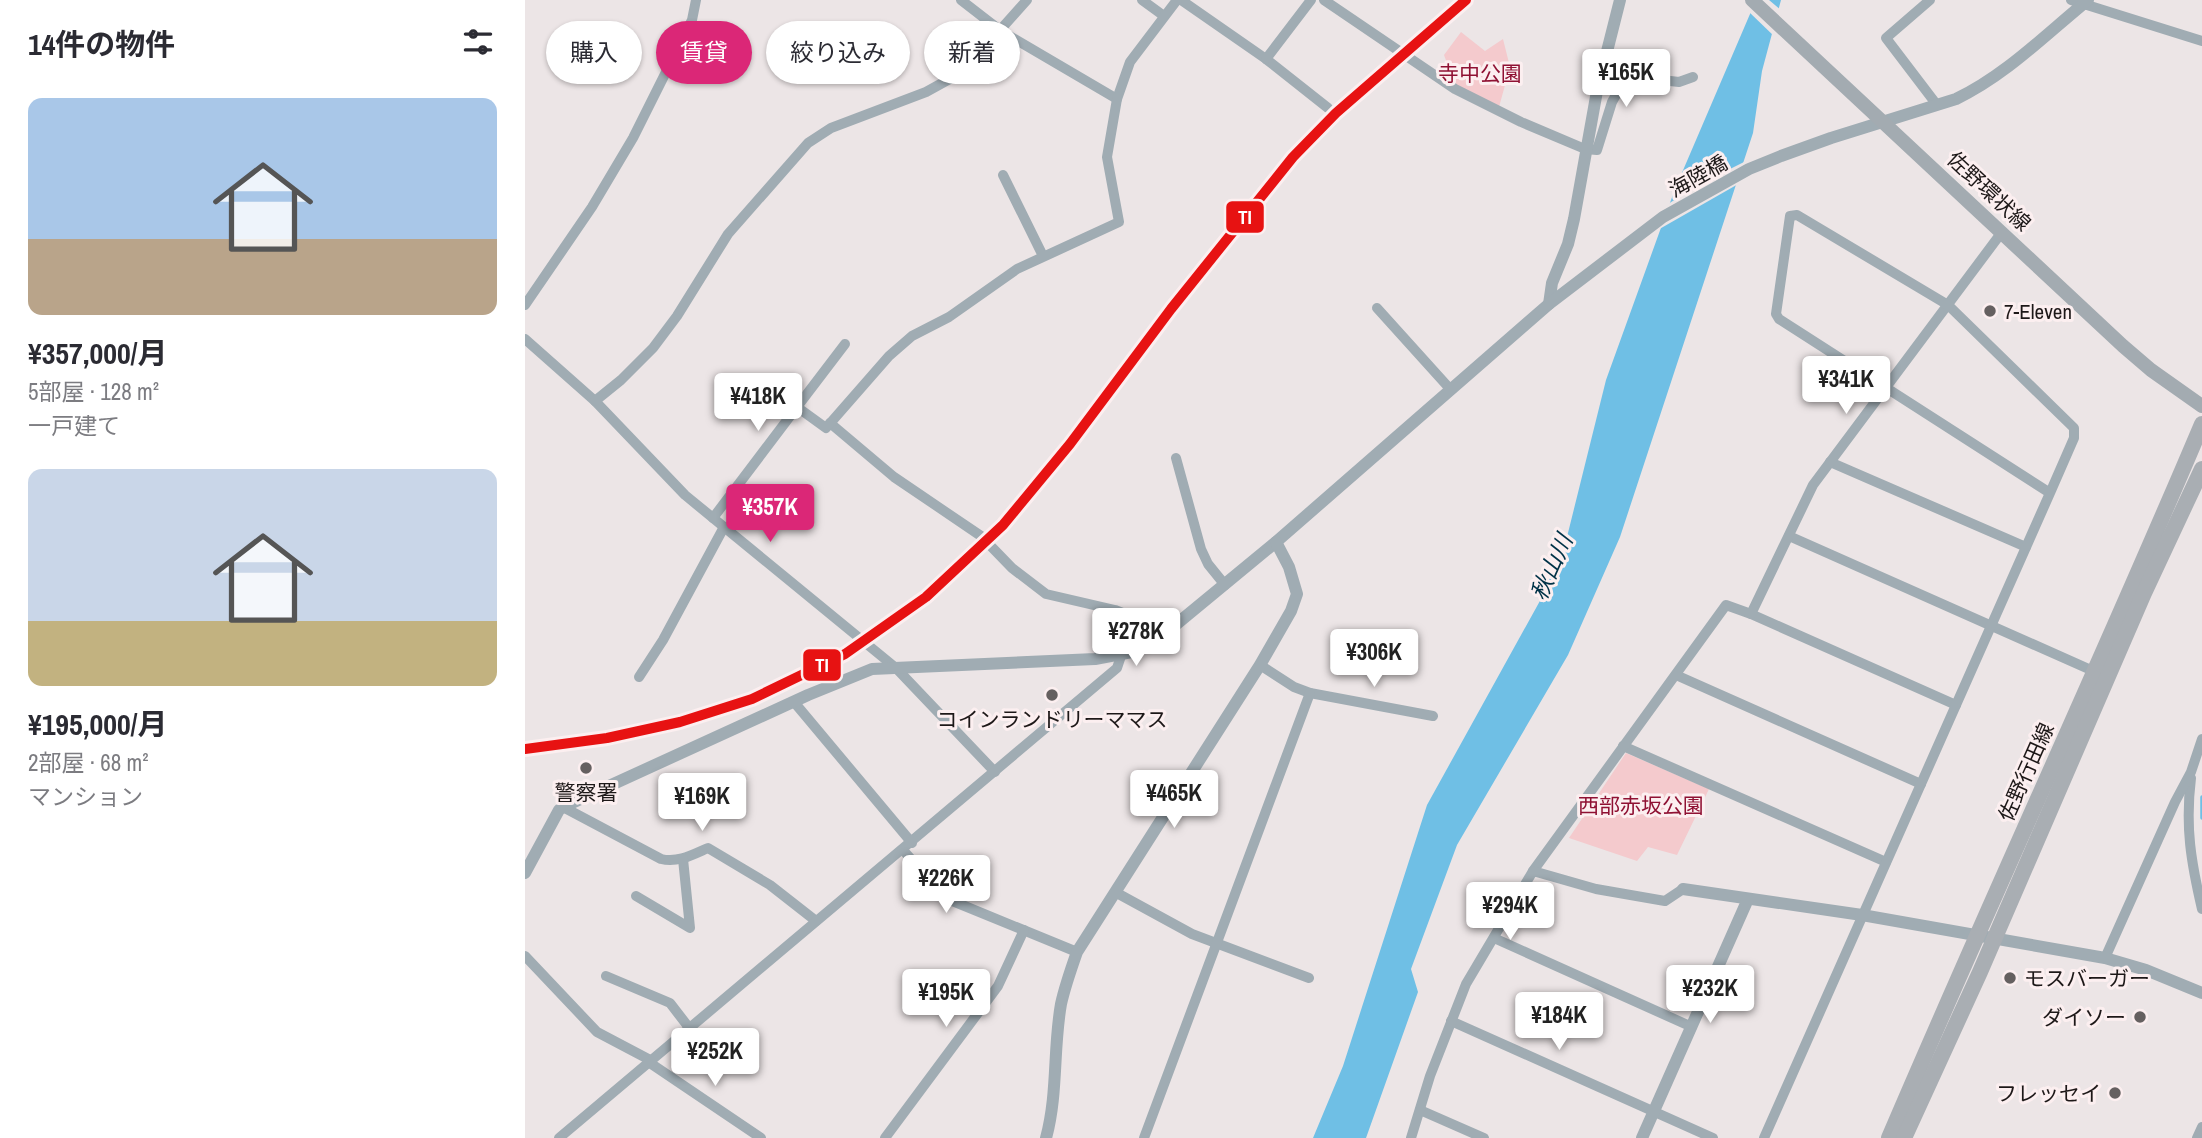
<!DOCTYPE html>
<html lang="ja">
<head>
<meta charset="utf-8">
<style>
	body { margin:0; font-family:"Archivo Narrow","Noto Sans JP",sans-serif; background:#f2f2f3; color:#2b2b33; height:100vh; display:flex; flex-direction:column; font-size:26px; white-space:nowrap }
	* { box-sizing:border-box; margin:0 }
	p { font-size:23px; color:#7c7c81 }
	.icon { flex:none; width:38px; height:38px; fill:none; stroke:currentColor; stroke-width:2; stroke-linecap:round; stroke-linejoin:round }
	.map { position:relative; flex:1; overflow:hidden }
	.sheet { display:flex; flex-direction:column; background:#fff; width:525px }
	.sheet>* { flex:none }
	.hud { position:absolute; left:21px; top:21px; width:665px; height:63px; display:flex; gap:14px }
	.price { position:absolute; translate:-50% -60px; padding:0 16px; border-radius:7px; background:#fff; color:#222; font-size:23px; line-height:46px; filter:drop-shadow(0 2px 4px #0008) }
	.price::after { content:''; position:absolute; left:50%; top:42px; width:21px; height:16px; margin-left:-10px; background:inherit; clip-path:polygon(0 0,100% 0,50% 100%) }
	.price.selected { background:#db2777; color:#fff }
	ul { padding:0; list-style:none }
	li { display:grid; align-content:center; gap:14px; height:371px; padding:0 28px }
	li span { display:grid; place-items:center; height:217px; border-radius:14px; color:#555 }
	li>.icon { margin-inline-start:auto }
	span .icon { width:126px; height:126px; fill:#fffc; stroke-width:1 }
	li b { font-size:30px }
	h2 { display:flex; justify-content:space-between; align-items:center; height:84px; padding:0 28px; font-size:30px }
	.tag { padding:0 24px; border-radius:32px; background:#fff; box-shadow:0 2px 5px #0004; font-size:24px; line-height:63px }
	.tag.selected { background:#db2777; color:#fff }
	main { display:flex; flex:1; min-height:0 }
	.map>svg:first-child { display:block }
	.green { fill:#f4cacd }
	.water { fill:#6fbfe5 }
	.pier { fill:#ece5e6 }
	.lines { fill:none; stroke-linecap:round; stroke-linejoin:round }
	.stream { stroke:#6fbfe5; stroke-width:3.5 }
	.minor { stroke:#a0acb3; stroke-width:10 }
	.tertiary { stroke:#a0acb3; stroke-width:12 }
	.secondary { stroke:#a3abb1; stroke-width:14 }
	.primary { stroke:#a9aeb3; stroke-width:16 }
	.rail-casing { stroke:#acaeb3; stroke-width:6 }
	.rail { stroke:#fceff0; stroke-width:3.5; stroke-dasharray:10; stroke-linecap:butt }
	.rail-1-casing { stroke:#fceff0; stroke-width:16 }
	.rail-1 { stroke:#e71212; stroke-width:10 }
	.poi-dot { fill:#656060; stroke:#fceff0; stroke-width:2.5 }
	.labels { text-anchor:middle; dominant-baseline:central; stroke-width:6; stroke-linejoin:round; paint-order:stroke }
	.park-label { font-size:21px; fill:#8f1133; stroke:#fceff0 }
	.street-label { font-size:21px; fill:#1d1818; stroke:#fceff0 }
	.poi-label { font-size:21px; fill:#1d1818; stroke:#fceff0; text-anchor:start }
	.water-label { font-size:23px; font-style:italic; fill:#003247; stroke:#fceff0 }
	.line-badge { stroke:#fceff0; stroke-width:2.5 }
	.badge-label { font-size:19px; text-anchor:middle; font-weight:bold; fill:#fff }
</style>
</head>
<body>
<main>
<section class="sheet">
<h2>14件の物件<svg class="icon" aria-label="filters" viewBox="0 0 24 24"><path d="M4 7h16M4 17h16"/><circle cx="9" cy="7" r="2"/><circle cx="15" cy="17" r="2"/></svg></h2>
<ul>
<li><span style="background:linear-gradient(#a9c7e8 65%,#b9a48a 0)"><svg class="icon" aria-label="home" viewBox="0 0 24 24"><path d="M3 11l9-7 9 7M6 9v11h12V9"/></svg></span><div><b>¥357,000/月</b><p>5部屋 · 128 m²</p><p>一戸建て</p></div></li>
<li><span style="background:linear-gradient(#c9d6e8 70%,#c2b280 0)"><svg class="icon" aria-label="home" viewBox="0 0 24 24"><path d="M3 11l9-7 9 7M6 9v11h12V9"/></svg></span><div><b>¥195,000/月</b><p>2部屋 · 68 m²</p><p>マンション</p></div></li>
</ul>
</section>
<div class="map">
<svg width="1677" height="1138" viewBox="0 0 1677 1138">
	<rect width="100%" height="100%" fill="#ece5e6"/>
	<g class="green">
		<path d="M936 32 960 51 978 39 985 67 974 107 930 85 919 55Z"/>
		<path d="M1101 753 1184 789 1152 855 1123 847 1112 861 1044 838Z"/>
	</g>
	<path class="water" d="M1231 0H1256L1237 71 1228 133 1095 537 1043 655 932 845 886 969 893 992 841 1138H788L818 1066 902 805 1016 599 1041 541 1081 380 1150 189Z"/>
	<g class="pier">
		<path d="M1227 0H1244L1257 11 1251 38 1223 11Z"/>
		<path d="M1223 160 1215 183 1131 231 1140 206 1171 186Z"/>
	</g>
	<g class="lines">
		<path class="stream" d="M1677 797V818"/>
		<g class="minor">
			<path d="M436 0 476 31 592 99"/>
			<path d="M617 0 639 16"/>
			<path d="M656 0 741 59 803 108"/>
			<path d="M799 0 930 89 996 122 1060 149 1072 150 1087 102 1097 84 1128 79 1154 82 1168 77"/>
			<path d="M1405 0 1361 38 1412 105"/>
			<path d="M1546 0 1677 41"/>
			<path d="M741 59 786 0"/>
			<path d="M478 175 518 256"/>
			<path d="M0 305 67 207 108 138 167 20 171 0"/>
			<path d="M852 308 926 390"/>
			<path d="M0 339 70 401 160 495 371 668 470 772"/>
			<path d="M70 401 96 380 128 348 152 316 203 234 283 143 306 128 401 92 430 76 451 57 502 0"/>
			<path d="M272 407 320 344"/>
			<path d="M305 423 369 477 456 536 487 568 521 594 590 610 610 618 637 636"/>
			<path d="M651 458 676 549 683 564 700 585"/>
			<path d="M1305 462 1501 547"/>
			<path d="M188 518 272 407 301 428 364 356 387 336 424 317 492 269 594 222 582 157 592 99 605 62 652 0"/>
			<path d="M1264 536 1575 674"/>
			<path d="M1226 614 1431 705"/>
			<path d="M735 665 769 687 785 693 908 716"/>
			<path d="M1151 675 1396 784"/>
			<path d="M114 677 138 640 199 527"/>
			<path d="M269 702 387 843"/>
			<path d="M1098 746 1361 862"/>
			<path d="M1666 778C1660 827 1666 862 1677 909"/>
			<path d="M38 807 136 859C153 863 167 855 183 848L245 885 291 921"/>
			<path d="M378 850 419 896 425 900 552 952"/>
			<path d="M1008 871 1201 605 1226 614 1288 485 1477 232"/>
			<path d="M590 892 667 934 784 978"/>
			<path d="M111 896 165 928 158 859"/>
			<path d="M969 938 1167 1027"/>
			<path d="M0 956 72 1032 127 1061"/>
			<path d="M1580 958 1650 802 1666 772 1677 739"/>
			<path d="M81 976 145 1003 165 1029"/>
			<path d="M926 1021 1188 1138"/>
			<path d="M125 1063 236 1138"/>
			<path d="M895 1110 959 1138"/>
			<path d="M34 1138 592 668 596 656"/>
			<path d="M360 1138 473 986 499 930"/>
			<path d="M619 1138 785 693"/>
			<path d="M886 1138 905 1076 941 984 1008 871 1071 889 1140 901 1158 889"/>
			<path d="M1239 1138 1525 493 1549 438V428L1423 305 1272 215 1265 216 1251 314 1254 319 1525 493"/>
			<path d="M1672 1138 1677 1127"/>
		</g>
		<g class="tertiary">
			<path d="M1024 304 1027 283 1043 244 1049 219 1072 91 1095 0"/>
			<path d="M0 873 34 810 38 807 283 695 347 669 570 659 612 651 637 636 751 542 1024 304 1138 217 1224 169 1256 156 1306 138 1431 99C1481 75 1520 35 1563 0"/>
			<path d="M1158 889 1337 915 1580 958 1621 970 1677 993"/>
			<path d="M521 1138C533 1094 528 1049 536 1004 540 986 546 969 552 952L735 665 766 611 772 594 764 567 751 542"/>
			<path d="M1117 1138 1223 899"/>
		</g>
		<path class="secondary" d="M1227 0 1598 346 1626 370 1677 406"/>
		<g class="primary">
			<path d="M1364 1138C1466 899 1576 663 1677 424"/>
			<path d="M1379 1138 1455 972 1619 593 1677 469"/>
		</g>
		<g class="rail-casing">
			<path id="rail" d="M277 671 293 668"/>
		</g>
		<use href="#rail" class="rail"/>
		<g class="rail-1-casing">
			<path id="rail-1" d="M0 749 82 738 155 722 227 699 320 654 401 597 478 525 545 444 646 309 768 157 811 113 941 0"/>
		</g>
		<use href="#rail-1" class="rail-1"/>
	</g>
	<g class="poi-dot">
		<circle cx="1465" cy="311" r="7"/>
		<circle cx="527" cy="695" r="7"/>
		<circle cx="61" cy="768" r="7"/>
		<circle cx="1485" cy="978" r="7"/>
		<circle cx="1615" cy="1017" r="7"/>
		<circle cx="1590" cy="1093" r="7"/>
	</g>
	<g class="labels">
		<g class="park-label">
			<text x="955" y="73">寺中公園</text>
			<text x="1116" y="805">西部赤坂公園</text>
		</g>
		<g class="street-label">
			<text transform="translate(1173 176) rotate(-29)">海陸橋</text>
			<text transform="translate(1464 191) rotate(43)">佐野環状線</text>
			<text transform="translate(1501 772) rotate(-66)">佐野行田線</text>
		</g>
		<g class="poi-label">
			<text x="1479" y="311">7-Eleven</text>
			<text x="527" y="719" text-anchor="middle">コインランドリーママス</text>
			<text x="61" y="792" text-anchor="middle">警察署</text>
			<text x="1499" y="978">モスバーガー</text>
			<text x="1601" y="1017" text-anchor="end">ダイソー</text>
			<text x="1576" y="1093" text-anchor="end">フレッセイ</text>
		</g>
		<g class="water-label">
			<text transform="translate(1026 567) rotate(-66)">秋山川</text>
		</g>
	</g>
	<g class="line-badge">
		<rect x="700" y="200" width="40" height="34" rx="7" fill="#e71212"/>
		<rect x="277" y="648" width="40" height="34" rx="7" fill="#e71212"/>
	</g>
	<g class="badge-label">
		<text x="720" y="224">TI</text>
		<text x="297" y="672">TI</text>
	</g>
</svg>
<b class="price" style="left:1101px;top:109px">¥165K</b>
<b class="price" style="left:1321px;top:416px">¥341K</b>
<b class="price" style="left:233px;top:433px">¥418K</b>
<b class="price selected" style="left:245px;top:544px">¥357K</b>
<b class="price" style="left:611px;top:668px">¥278K</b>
<b class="price" style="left:849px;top:689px">¥306K</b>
<b class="price" style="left:649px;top:830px">¥465K</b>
<b class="price" style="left:177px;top:833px">¥169K</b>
<b class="price" style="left:421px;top:915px">¥226K</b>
<b class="price" style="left:985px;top:942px">¥294K</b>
<b class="price" style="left:1185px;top:1025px">¥232K</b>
<b class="price" style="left:421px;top:1029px">¥195K</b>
<b class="price" style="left:1034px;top:1052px">¥184K</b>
<b class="price" style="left:190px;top:1088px">¥252K</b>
<div class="hud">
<a class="tag">購入</a>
<a class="tag selected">賃貸</a>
<a class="tag">絞り込み</a>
<a class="tag">新着</a>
</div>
</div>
</main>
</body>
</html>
